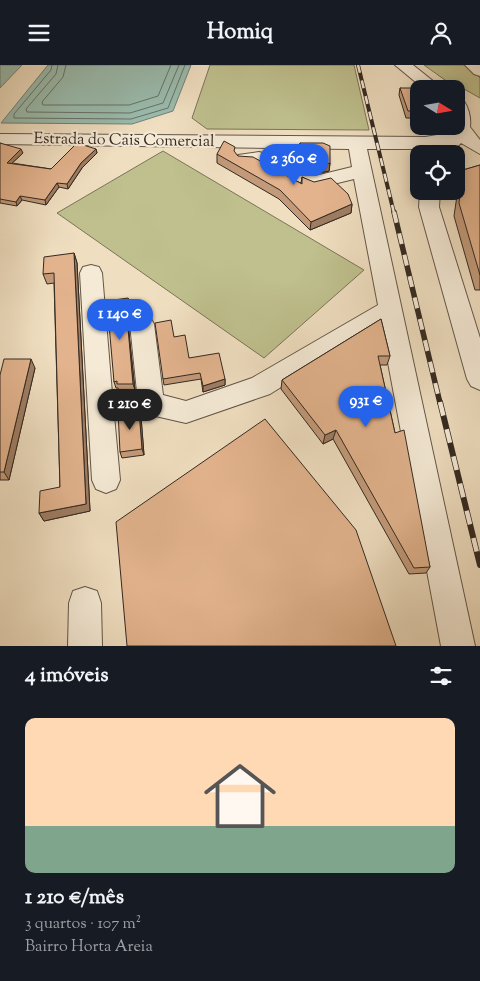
<!DOCTYPE html>
<html lang="pt">
<head>
<meta charset="utf-8">
<style>
	body { margin:0; font-family:"Sorts Mill Goudy",serif; background:#242831; color:#f1f3f6; height:100vh; display:flex; flex-direction:column; font-size:19px; white-space:nowrap }
	* { box-sizing:border-box; margin:0 }
	p { font-size:16px; color:#9ea1a6 }
	.icon { flex:none; width:28px; height:28px; fill:none; stroke:currentColor; stroke-width:2; stroke-linecap:round; stroke-linejoin:round }
	.map { position:relative; height:581px; overflow:hidden }
	.panel { display:flex; flex-direction:column; background:#171b24; flex:1 }
	.panel>* { flex:none }
	.needle { width:32px; rotate:101deg }
	.fabs { position:absolute; left:410px; top:15px; display:grid; gap:10px }
	.fabs a { display:grid; place-items:center; width:55px; height:55px; border-radius:10px; background:#171b24; box-shadow:0 2px 12px #0003; font-size:25px }
	.price { position:absolute; translate:-50% -42px; padding:0 11px; border-radius:18px; background:#2563eb; color:#fff; font-size:16px; line-height:32px; filter:drop-shadow(0 1px 2px #0008) }
	.price::after { content:''; position:absolute; left:50%; top:30px; width:15px; height:11px; margin-left:-8px; background:inherit; clip-path:polygon(0 0,100% 0,50% 100%) }
	.price.selected { background:#222; color:#fff }
	ul { padding:0; list-style:none }
	li { display:grid; align-content:center; gap:10px; height:265px; padding:0 25px }
	li span { display:grid; place-items:center; height:155px; border-radius:10px; color:#555 }
	li>.icon { margin-inline-start:auto }
	span .icon { width:90px; height:90px; fill:#fffc; stroke-width:1 }
	li b { font-size:21px }
	h2 { display:flex; justify-content:space-between; align-items:center; height:60px; padding:0 25px; font-size:21px }
	header { display:flex; justify-content:space-between; align-items:center; height:65px; padding:0 25px; background:#171b24; font-size:22px; font-weight:700 }
	.map>svg:first-child { display:block }
	.green { fill:#bfc08e; stroke:#7a7458 }
	.water { fill:#9abcae; stroke:#718176 }
	.lines { fill:none; stroke-linecap:round; stroke-linejoin:round }
	.shore { stroke:#677268; stroke-width:1 }
	.minor-casing { stroke:#635649; stroke-width:2 }
	.minor { fill:#f5ead6; fill-rule:evenodd }
	.rail-far2-casing { stroke:#342921; stroke-width:4 }
	.rail-far1-casing { stroke:#342921; stroke-width:5.5 }
	.rail-casing { stroke:#342921; stroke-width:6 }
	.rail-far2 { stroke:#f5ead6; stroke-width:2.5; stroke-dasharray:8; stroke-linecap:butt }
	.rail-far1 { stroke:#f5ead6; stroke-width:4; stroke-dasharray:11; stroke-linecap:butt }
	.rail { stroke:#f5ead6; stroke-width:4.5; stroke-dasharray:14; stroke-linecap:butt }
	.wall { fill:#c29a79; stroke:#342921 }
	.shaded-wall { fill:#9e7d63; stroke:#342921 }
	.building { fill:#e2b38d; stroke:#342921 }
	.labels { text-anchor:middle; dominant-baseline:central; stroke-width:4.5; stroke-linejoin:round; paint-order:stroke }
	.far-street-label { font-size:16px; fill:#342921; stroke:#f5ead6 }
</style>
</head>
<body>
<header><svg class="icon" aria-label="menu" viewBox="0 0 24 24"><path d="M4 6h16M4 12h16M4 18h16"/></svg>Homiq<svg class="icon" aria-label="person" viewBox="0 0 24 24"><circle cx="12" cy="8" r="4"/><path d="M4 21q1-7 8-7t8 7"/></svg></header>
<div class="map">
<svg width="480" height="581" viewBox="0 0 480 581">
	<rect width="100%" height="100%" fill="#efdec0"/>
	<filter id="stains"><feTurbulence type="fractalNoise" baseFrequency=".004" numOctaves="4"/><feColorMatrix values="0 0 0 0 .2 0 0 0 0 .09 0 0 0 0 .02 0 0 0 .5 -.17"/></filter>
	<radialGradient id="worn" r=".72"><stop offset=".6" stop-color="#630" stop-opacity="0"/><stop offset="1" stop-color="#630" stop-opacity=".3"/></radialGradient>
	<g class="green">
		<path d="M210 0H354L369 65 207 64 192 53Z"/>
		<path d="M424 0H467L480 13V33L457 20H452Z"/>
		<path d="M163 86 364 205 264 293 57 148Z"/>
	</g>
	<g class="water">
		<path d="M0 0H22L0 23Z"/>
		<path d="M48 0H191L173 46 132 59 1 58Z"/>
	</g>
	<g class="lines">
		<g class="shore">
			<path d="M52 0 51 5 14 49V53L131 54 168 43 185 0"/>
			<path d="M58 0 56 9 26 44 27 47 130 48 163 38 179 0"/>
			<path d="M66 0 63 12 42 37 43 40H129L158 31 171 0"/>
		</g>
		<g class="minor-casing">
			<g id="minor">
				<path d="M395 0H413L443 24H424Z"/>
				<path d="M465 0H480V11L474 9Z"/>
				<path d="M456 35 464 36C469 44 471 53 470 62L480 75V89L461 78 450 89 440 88 438 84 440 81 425 84H367L475 581H441L381 260 270 329 186 358 151 350H114L120 415 116 424 106 428 96 424 92 415 80 208 83 202 91 200 99 202 102 208 112 328 137 327 130 259 134 252 142 250 150 252 154 259 163 330 186 336 252 313 378 240 354 114 313 124 256 99 238 98 236 94 238 90 259 87 266 89 315 111 352 102 349 84 0 79V69L425 72 449 68 452 61H456Z"/>
				<path d="M420 126H440L439 142 480 273V325L471 321 467 314 419 142Z"/>
				<path d="M85 522 97 526 101 538 102 581H68L69 538 73 526Z"/>
			</g>
		</g>
		<use href="#minor" class="minor"/>
		<g class="rail-far2-casing">
			<path id="rail-far2" d="M358 0 394 148"/>
		</g>
		<g class="rail-far1-casing">
			<path id="rail-far1" d="M394 147 440 338"/>
		</g>
		<g class="rail-casing">
			<path id="rail" d="M440 337 480 500"/>
		</g>
		<use href="#rail-far2" class="rail-far2"/>
		<use href="#rail-far1" class="rail-far1"/>
		<use href="#rail" class="rail"/>
	</g>
	<g class="wall">
		<path d="M400 23 419 28V53H406L399 30Z"/>
		<path d="M0 78 23 88 12 98 51 104 96 84 97 88 82 103 68 124 59 122 46 140 22 135 17 141 0 138Z"/>
		<path d="M300 78 330 98 329 106 315 109 300 102 299 85Z"/>
		<path d="M235 88 238 91 301 118 302 112 352 139 351 148 310 165 279 134 217 98V89Z"/>
		<path d="M480 100V225H475L454 151 459 117 463 105Z"/>
		<path d="M74 188 77 198 90 446 44 456 39 448 60 422 54 218 47 219 43 209Z"/>
		<path d="M129 240 131 254 128 259 135 325 119 326 118 323H116L114 317Z"/>
		<path d="M381 254 390 291 387 300H380L395 368 430 502 426 508 409 509 333 374 323 379 281 324 282 315Z"/>
		<path d="M174 272 189 293 225 314V320L203 327 201 314 164 320 163 314Z"/>
		<path d="M35 303 9 415H0V310Z"/>
		<path d="M141 352 144 390 122 393 120 387Z"/>
	</g>
	<g class="shaded-wall">
		<path d="M21 84 23 88 8 102 7 98Z"/>
		<path d="M96 84 97 88 82 103 68 124 67 119 81 98Z"/>
		<path d="M330 98 329 106 315 109 316 102Z"/>
		<path d="M57 118 59 122 46 140 45 135Z"/>
		<path d="M20 131 22 135 17 141 16 137Z"/>
		<path d="M352 139 351 148 310 165 311 157Z"/>
		<path d="M74 188 77 198 90 446 44 456 39 448 86 439Z"/>
		<path d="M128 233 131 254 128 259 135 325 133 319 127 252Z"/>
		<path d="M31 294 35 303 9 415 4 407Z"/>
		<path d="M225 314V320L203 327V321Z"/>
		<path d="M139 346 141 352 144 390 142 384Z"/>
		<path d="M336 365 333 374 323 379 325 370Z"/>
	</g>
	<g class="building">
		<path d="M400 23H417L419 28V46H408Z"/>
		<path d="M224 76 235 82 234 86 238 91 253 92 302 119V112L314 117 331 113 348 129 352 139 311 157 280 125 217 89Z"/>
		<path d="M0 78 21 84 7 98 51 104 77 78 96 84 81 98 67 119 57 118 45 135 20 131 16 137 0 134Z"/>
		<path d="M300 78H323L330 81V98L316 102 301 95Z"/>
		<path d="M480 100V210L459 138 463 105Z"/>
		<path d="M74 188 86 439 39 448 40 426 60 422 54 208 43 209 44 192Z"/>
		<path d="M128 233 129 247 127 252 133 319H117V316L114 317 107 236Z"/>
		<path d="M381 254 390 291H378L395 368 404 365 430 502 414 503 336 365 325 370 282 315Z"/>
		<path d="M171 255 174 272 185 270 189 293 219 288 225 314 203 321 200 308 163 314 155 258Z"/>
		<path d="M4 294H31L4 407H0V310Z"/>
		<path d="M118 346H139L142 384 120 387Z"/>
		<path d="M265 354 356 465 396 581H127L116 457Z"/>
	</g>
	<g class="labels">
		<g class="far-street-label">
			<text transform="translate(124 76) rotate(1)">Estrada do Cais Comercial</text>
		</g>
	</g>
	<rect width="100%" height="100%" filter="url(#stains)"/>
	<rect width="100%" height="100%" fill="url(#worn)"/>
</svg>
<div class="fabs">
<a><svg class="needle" viewBox="-14 -14 28 28"><path d="M0-13l5 13h-10z" fill="#e53935"/><path d="M0 13l5-13h-10z" fill="#9ea1a6"/></svg></a>
<a><svg class="icon" aria-label="locate" viewBox="0 0 24 24"><circle cx="12" cy="12" r="6"/><path d="M12 2v4M12 18v4M2 12h4M18 12h4"/></svg></a>
</div>
<b class="price" style="left:294px;top:121px">2 360 €</b>
<b class="price" style="left:120px;top:276px">1 140 €</b>
<b class="price" style="left:366px;top:363px">931 €</b>
<b class="price selected" style="left:130px;top:366px">1 210 €</b>
</div>
<section class="panel">
<h2>4 imóveis<svg class="icon" aria-label="filters" viewBox="0 0 24 24"><path d="M4 7h16M4 17h16"/><circle cx="9" cy="7" r="2"/><circle cx="15" cy="17" r="2"/></svg></h2>
<ul>
<li><span style="background:linear-gradient(#ffd9b3 70%,#7fa58c 0)"><svg class="icon" aria-label="home" viewBox="0 0 24 24"><path d="M3 11l9-7 9 7M6 9v11h12V9"/></svg></span><div><b>1 210 €/mês</b><p>3 quartos · 107 m²</p><p>Bairro Horta Areia</p></div></li>
</ul>
</section>
</body>
</html>
